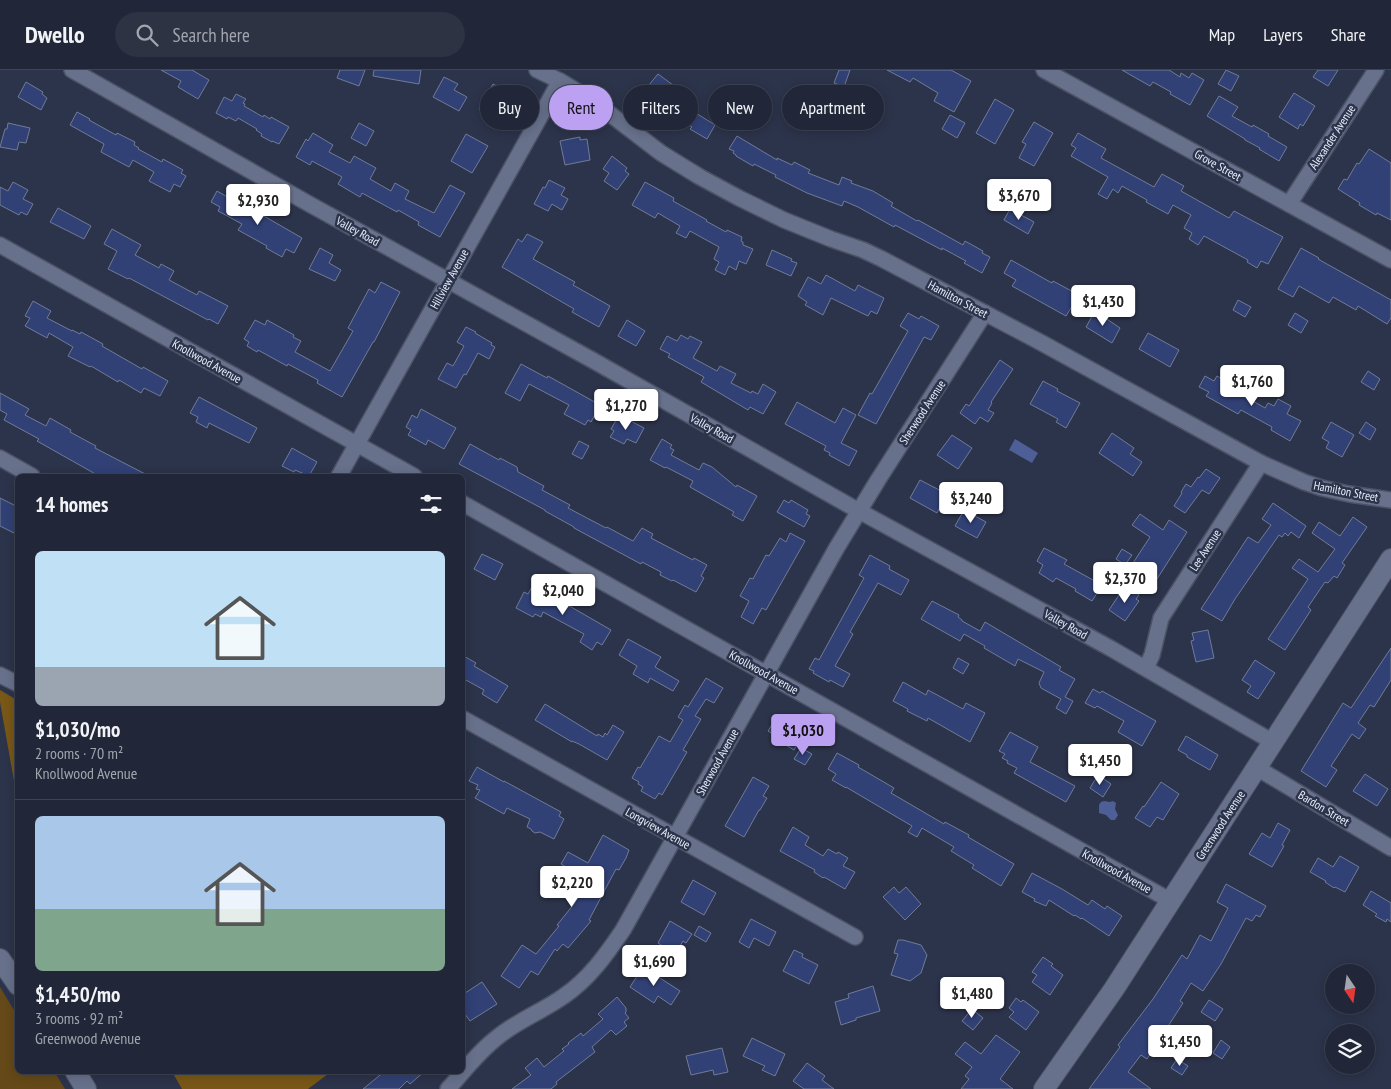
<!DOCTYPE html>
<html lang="en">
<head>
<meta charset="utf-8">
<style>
	body { margin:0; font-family:"PT Sans Narrow",sans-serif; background:#2d3343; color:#f1f3f6; height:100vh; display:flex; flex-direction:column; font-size:19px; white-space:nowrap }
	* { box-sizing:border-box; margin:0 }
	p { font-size:16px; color:#a2a5ae }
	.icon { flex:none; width:28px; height:28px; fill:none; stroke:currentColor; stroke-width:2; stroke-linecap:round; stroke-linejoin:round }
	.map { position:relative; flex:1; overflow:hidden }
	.sheet { position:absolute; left:15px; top:404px; width:450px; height:600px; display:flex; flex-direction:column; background:#212738; border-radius:8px; box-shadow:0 2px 12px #0003,0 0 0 1px #3e4453 }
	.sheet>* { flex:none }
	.hud { position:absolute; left:480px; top:15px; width:475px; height:45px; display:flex; gap:10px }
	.needle { width:32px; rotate:167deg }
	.fabs { position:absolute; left:1325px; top:894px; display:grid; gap:10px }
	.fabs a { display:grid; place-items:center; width:50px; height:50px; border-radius:50%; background:#212738; box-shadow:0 2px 12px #0003,0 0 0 1px #3e4453; font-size:25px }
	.price { position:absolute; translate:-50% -42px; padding:0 11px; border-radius:5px; background:#fff; color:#222; font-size:16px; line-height:32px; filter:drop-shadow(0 1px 2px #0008) }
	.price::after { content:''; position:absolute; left:50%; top:30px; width:15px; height:11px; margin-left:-8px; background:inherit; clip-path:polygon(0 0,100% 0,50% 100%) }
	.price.on { background:#bca0f2; color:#111 }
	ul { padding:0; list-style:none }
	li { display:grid; align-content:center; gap:10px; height:265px; padding:0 20px }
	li+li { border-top:1px solid #3e4453 }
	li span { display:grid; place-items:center; height:155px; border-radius:8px; color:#555 }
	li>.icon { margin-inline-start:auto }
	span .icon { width:90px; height:90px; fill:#fffc; stroke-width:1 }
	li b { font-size:21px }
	h2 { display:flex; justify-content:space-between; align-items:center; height:60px; padding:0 20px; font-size:21px }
	.pill { padding:0 18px; border-radius:22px; background:#212738; box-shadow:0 2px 12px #0003,0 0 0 1px #3e4453; font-size:18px; line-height:45px }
	.pill.on { background:#bca0f2; color:#111 }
	header { display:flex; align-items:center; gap:30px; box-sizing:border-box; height:70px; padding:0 25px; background:#212738; border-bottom:1px solid #3e4453 }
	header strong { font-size:24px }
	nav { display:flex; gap:28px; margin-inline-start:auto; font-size:18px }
	.search { width:350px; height:45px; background:#2d3343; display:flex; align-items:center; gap:12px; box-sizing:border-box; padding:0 18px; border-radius:28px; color:#a2a5ae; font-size:19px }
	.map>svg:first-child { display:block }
	.green { fill:#654918 }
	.forest { fill:#795717 }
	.water { fill:#4d5f96 }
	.building { fill:#314175; stroke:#717b96 }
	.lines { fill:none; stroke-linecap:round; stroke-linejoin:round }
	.minor-casing { stroke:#4b5265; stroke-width:18 }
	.tertiary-casing { stroke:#4b5265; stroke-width:22 }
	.minor { stroke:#67718b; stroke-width:15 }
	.tertiary { stroke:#67718b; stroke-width:20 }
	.labels { text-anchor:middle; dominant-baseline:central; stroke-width:5; stroke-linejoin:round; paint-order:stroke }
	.street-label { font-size:12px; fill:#e7edfc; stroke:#2c344b }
</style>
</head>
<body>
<header>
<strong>Dwello</strong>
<div class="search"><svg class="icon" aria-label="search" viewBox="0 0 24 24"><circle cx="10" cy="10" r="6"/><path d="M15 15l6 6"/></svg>Search here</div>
<nav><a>Map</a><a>Layers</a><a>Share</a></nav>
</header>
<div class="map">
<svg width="1391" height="1019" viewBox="0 0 1391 1019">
	<rect width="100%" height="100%" fill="#2c344b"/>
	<path class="green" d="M0 917 17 945 18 1001H54L65 1019H0Z"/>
	<g class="forest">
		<path d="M0 620 17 630V728L0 632Z"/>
		<path d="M182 1001H332L308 1019H182L174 1005Z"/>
	</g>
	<g class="water">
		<path d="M1015 369 1038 383 1032 393 1009 380Z"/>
		<path d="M1104 731 1110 732 1113 731 1116 733 1115 739 1118 745 1115 750H1111L1106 745 1099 743V735L1101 732Z"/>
	</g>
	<g class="building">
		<path d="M161 0H192L209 10 198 29 178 17 181 11Z"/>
		<path d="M340 0H365L359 16 337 8Z"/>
		<path d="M374 0H421L419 14 373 6Z"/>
		<path d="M839 0H850L844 17 834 13Z"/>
		<path d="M887 0H951L971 11 954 42 934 31 938 23 913 8 910 12Z"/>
		<path d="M1122 0H1169L1180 7 1181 3 1189 8 1192 3 1204 10 1190 35 1170 24 1171 22 1153 12 1150 16Z"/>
		<path d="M1226 0 1239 6 1231 21 1218 14Z"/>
		<path d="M1318 0H1338L1328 16 1313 7Z"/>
		<path d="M658 4 681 21 668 39 644 21Z"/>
		<path d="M444 7 458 14 454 20 467 27 459 41 433 27Z"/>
		<path d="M26 12 43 22 42 24 47 28 41 40 18 27Z"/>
		<path d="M493 14 515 26 502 51 479 39Z"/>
		<path d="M1294 23 1315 36 1303 56 1300 54 1298 59 1279 47Z"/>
		<path d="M236 24 246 29 243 33 245 34 244 36 263 47 264 45 270 49 271 47 289 57 279 74 272 71V72L261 66 262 64 256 60 257 59 238 48 236 51 228 47 227 49 216 43 224 27 232 31Z"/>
		<path d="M1219 26 1238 37 1232 46 1252 57 1253 55 1269 64 1268 66 1287 77 1279 91 1259 79 1260 78 1245 70V69L1207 46Z"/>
		<path d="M995 29 1014 40 995 74 976 63Z"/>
		<path d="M691 40 715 55 707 69 690 59 692 57 684 52Z"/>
		<path d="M77 42 90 49 89 50 116 65 117 63 135 72 134 75 139 78 138 79 162 92 163 89 183 100 181 103 186 106 180 117 174 114 170 122 149 111 154 102 133 90 129 97 101 82 104 74 70 55Z"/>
		<path d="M950 45 965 53 957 68 942 59Z"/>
		<path d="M1034 52 1053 63 1034 96 1019 88 1026 74 1022 72Z"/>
		<path d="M8 53 30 58 26 73 19 72 17 80 0 77 5 59H7Z"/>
		<path d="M359 53 374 61 366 76 351 68Z"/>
		<path d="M313 63 333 75 329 82 350 93 354 86 376 98 370 109 391 121 395 113 409 121 405 129 434 143 450 115 465 123 440 167 418 155 419 152 398 140 397 142 362 123 360 127 338 114 342 107 312 91 310 95 296 87 306 69 308 71Z"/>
		<path d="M1078 63 1106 79 1101 88 1154 117 1162 104 1184 116 1181 121 1229 148 1234 141 1283 167 1268 194 1261 191 1257 198 1247 192 1248 190 1204 166 1198 175 1189 169 1192 163 1184 158 1191 145 1173 135 1168 144 1146 132 1147 130 1122 116 1118 123 1113 119 1107 129 1098 124 1108 107 1071 86 1076 78 1071 75Z"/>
		<path d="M466 64 488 76 472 103 451 91Z"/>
		<path d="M737 66 777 90V88L792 95 794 92 810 100 808 103 839 115 842 107 852 111 851 113 873 121 893 133 891 136 917 151 918 150 963 175 965 171 983 181 982 183 990 187 982 203 964 193 966 191 942 178V180L895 155 894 157 858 137 844 131 842 136 807 123 775 107 776 105 754 94 753 96 736 86V85L733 83 734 81 729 79Z"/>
		<path d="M580 67V70L587 69 590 90 565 95 560 71Z"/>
		<path d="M1369 79 1391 93V150L1377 143 1376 145 1359 135 1360 133 1338 119 1344 109 1347 110 1357 93 1359 94Z"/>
		<path d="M612 86 627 98 625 101 629 104 617 120 604 111 609 103 603 99Z"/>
		<path d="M549 110 565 118 561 125 568 129 562 140 552 134 548 141 534 134 543 117 545 118Z"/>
		<path d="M13 112 28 120 23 129 33 134 27 145 21 142 19 145 0 135V117L8 121Z"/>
		<path d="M645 112 674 128 673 131 707 150 706 151 726 162 727 160 742 167 741 171 743 172V175L753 179 746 194 739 191 736 200 729 196 725 205 715 200 719 192 714 189 719 177 690 161 686 168 676 163 680 156 658 143 655 148 632 135Z"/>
		<path d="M217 121 231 129V130L249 140 250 138 302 168 294 183 286 179 282 187 266 178 267 176 238 160 242 154 218 141 220 137 211 132Z"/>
		<path d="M58 138 91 156 84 169 50 152Z"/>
		<path d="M1010 139 1034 152 1028 164 1004 150Z"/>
		<path d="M112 159 141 175 135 185 159 198 161 194 174 201 169 210 197 225 199 221 228 236 218 254 209 249 208 250 129 208 128 209 108 199 117 181 104 174Z"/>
		<path d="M527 164 543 172 533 189 575 212 573 215 610 236 599 257 572 242 574 239 502 197 518 169 522 172Z"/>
		<path d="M320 178 333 185 329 193 341 200 335 211 309 199Z"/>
		<path d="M1301 178 1319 188 1318 189 1391 230V248L1387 254 1358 236 1356 240 1333 227 1329 233 1299 216 1293 227 1278 219Z"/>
		<path d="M772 180 792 189 791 191 797 193 791 206 766 195Z"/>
		<path d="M1011 190 1052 213 1053 211 1079 225 1066 246 1012 216 1016 210 1004 203Z"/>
		<path d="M826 205 855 221 858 215 884 228 877 244 871 241 868 246 831 228 823 245 805 235 807 232 798 226 808 207 821 214Z"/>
		<path d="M381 212 400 222 374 272H373L342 327 317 313 318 310 288 294 287 296 258 280 257 282 247 276 249 272 244 269 255 250 265 255 267 250 294 265 293 267 301 271 295 282 330 301 353 261 348 258 369 219 375 223Z"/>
		<path d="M1238 230 1251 237 1245 247 1233 240Z"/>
		<path d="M33 231 51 241 47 248 72 261V260L80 264 81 262 103 274 102 276 142 299 143 297 168 311 160 326 144 318 141 323 119 310 118 312 91 296 90 297 68 286 73 277 49 263 47 268 25 256 30 248 25 246Z"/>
		<path d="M1095 241 1120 258 1112 273 1086 257Z"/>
		<path d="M908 243 919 249 921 246 939 256 931 270 924 267 876 354 858 345 870 323 872 324 908 261 900 256Z"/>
		<path d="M1295 243 1308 251 1301 263 1288 255Z"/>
		<path d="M627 250 645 261 636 276 618 266Z"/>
		<path d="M466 257 476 262 475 263 492 273 491 275 495 277 489 289 478 283 466 305 464 304 456 318 438 309 447 293 453 296 464 276 457 272Z"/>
		<path d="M1148 263 1179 280 1170 297 1139 279Z"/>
		<path d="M681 265 688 269 690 266 702 272 693 288 717 301 720 296 736 304 731 313 751 323 752 321 758 324 763 314 776 322 763 344 750 337 748 340 701 312 704 307 668 287 670 284 660 279 667 266 677 271Z"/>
		<path d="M1000 290 1013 299 991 332 992 333 988 340 994 343 988 352 980 347 975 354 960 343 966 334 969 336Z"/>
		<path d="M521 294 547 308 548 306 600 335 591 352 588 350 585 355 564 344 569 335 529 314 520 331 505 323Z"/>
		<path d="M1368 301 1380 309 1374 320 1361 312Z"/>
		<path d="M1205 306 1214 311 1217 306 1241 319 1239 323 1265 338 1268 333 1274 336 1278 329 1291 336 1287 344 1301 351 1290 371 1271 360 1272 357 1241 340 1238 344 1206 326 1209 322 1199 317Z"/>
		<path d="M1043 311 1058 319 1057 321 1080 333 1066 358 1056 352 1058 349 1030 334Z"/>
		<path d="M0 323 29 339 25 345 46 356 50 348 71 360 70 362 96 376 95 378 149 406H99L37 371 39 369 4 350 7 344 0 340Z"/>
		<path d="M199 327 257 358 249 373 209 353 207 358 196 352 198 347 190 343Z"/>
		<path d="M797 332 835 353 843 338 856 345 841 373 857 381 849 396 829 385 830 383 824 380 826 376 785 354Z"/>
		<path d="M421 339 456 358 444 379 428 370 426 375 408 365 411 360 406 357 412 345 417 348Z"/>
		<path d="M618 347 624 350 625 348 644 358 636 373 627 369 624 374 610 367 614 361 611 359Z"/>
		<path d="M1331 352 1354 365 1342 387 1326 378 1329 372 1322 368Z"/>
		<path d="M1366 352 1376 359 1370 370 1359 363Z"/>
		<path d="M1112 363 1134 378 1130 384 1142 392 1133 406 1099 383Z"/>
		<path d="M952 365 972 378 958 399 937 385Z"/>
		<path d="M662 369 672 375 670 378 674 380 671 385 699 400 703 393 712 397 736 417 737 415 757 426 743 451 732 445 734 442 690 417 693 411 666 397 665 398 650 390Z"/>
		<path d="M579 371 589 376 582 389 572 384Z"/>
		<path d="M470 374 499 390 500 388 517 397 518 402 544 416 542 420 570 435 568 438 606 458 607 457 633 471 642 458 653 464 651 468 693 490 694 488 707 495 701 506 704 508 696 522 673 510 672 511 660 505 661 502 642 492 641 494 574 458V457L545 441V440L459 394Z"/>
		<path d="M292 378 317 392 309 406 295 400 294 402 282 396Z"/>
		<path d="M1206 399 1220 408 1209 424 1202 420 1185 443 1174 436 1182 423 1181 422 1186 414 1191 417 1198 407 1199 408Z"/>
		<path d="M920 410 947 424 937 443 910 428Z"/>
		<path d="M0 428 18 437V456L14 463 0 456Z"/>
		<path d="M784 430 789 433 791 430 808 440 806 444 810 446 804 457 777 442Z"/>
		<path d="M1273 433 1306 456 1299 468 1291 462 1288 466 1285 463 1282 467 1279 465 1235 529 1222 551 1201 539 1248 467 1258 473 1271 455 1262 449Z"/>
		<path d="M964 440 986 452 977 468 955 456Z"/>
		<path d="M1140 444 1163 460 1169 450 1187 462 1157 509 1133 493 1150 467 1132 455Z"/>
		<path d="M1353 447 1367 457 1342 493 1345 495 1337 508 1334 506 1328 513 1325 512 1308 537 1311 540 1285 580 1268 569 1308 509 1292 498 1299 489 1318 502 1335 479 1312 463 1319 452 1340 466Z"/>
		<path d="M790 463 805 471 766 540 762 538 753 554 741 547 749 531 740 526 750 508 753 509 766 485 769 486 780 468 786 472Z"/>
		<path d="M1044 478 1067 490 1064 494 1102 515 1092 531 1075 521 1076 519 1056 508 1053 512 1039 503 1043 495 1037 491Z"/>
		<path d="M1122 479 1132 485 1125 495 1116 489Z"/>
		<path d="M482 484 503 494 495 510 474 499Z"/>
		<path d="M870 485 890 496 889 499 909 510 901 525 878 513 850 562 853 564 835 596 850 604 843 617 830 610 829 612 813 603 814 601 809 599 815 588 819 590 864 508 859 505Z"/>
		<path d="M533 515 611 560 602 575 597 572 592 580 580 572 584 564 543 542 541 547 535 544 533 547 516 538 524 522 528 524Z"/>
		<path d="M1125 516 1139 525 1136 529 1139 531 1125 551 1109 540Z"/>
		<path d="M932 531 959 545 958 547 962 550V551L980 561 985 552 1061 597 1059 600 1075 609 1065 627 1073 631 1066 644 1056 638 1061 629 1041 618 1039 613 1044 602 1018 589 1015 596 984 578 985 576 964 564 960 571 921 549Z"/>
		<path d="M1208 560 1214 588 1196 592 1191 571 1194 570 1192 563Z"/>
		<path d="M628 569 661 587 655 597 679 611 673 621 650 608 648 613 633 604 637 596 619 585Z"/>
		<path d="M1391 578V610L1374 637 1370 635 1358 653 1366 659 1359 669 1352 664 1331 696 1337 700 1326 717 1301 701 1343 633 1351 638Z"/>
		<path d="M462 585 476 593 474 596 508 616 497 633 482 624 484 620 466 610 462 616Z"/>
		<path d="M958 588 969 594 963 604 953 598Z"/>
		<path d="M1255 590 1275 603 1258 629 1247 622 1251 616 1242 610Z"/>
		<path d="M706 608 723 618 714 633 706 629 695 646 701 649 683 680 687 682 662 725 659 723 655 729 641 721 643 717 638 714 639 712 632 708 638 697 640 698 659 666 670 672 683 650 678 647 685 635 688 637Z"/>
		<path d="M903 612 926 625 928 620 963 639 966 633 985 643 970 672 928 648 927 651 907 641 908 639 893 631Z"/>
		<path d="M1093 619 1100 623 1102 621 1156 651 1142 676 1118 662 1124 651 1097 636 1095 638 1085 633Z"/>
		<path d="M545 634 597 666 598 664 603 667 605 663 607 665 613 655 624 662 607 690 579 674 572 671V672L535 650Z"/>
		<path d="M776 648 803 664 794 680 784 674 785 672 768 661Z"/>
		<path d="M1010 662 1038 677 1030 692 1075 716 1066 732 1014 703 1017 698 1007 693 1008 691 1002 688 1005 684 999 681Z"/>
		<path d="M1186 666 1218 685 1210 700 1187 687V685L1178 680Z"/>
		<path d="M801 678 812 684 805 695 794 689Z"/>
		<path d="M837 683 859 695 858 697 894 718 891 723 944 754 945 752 969 765 968 767 1014 794 1001 816 972 798 974 795 951 781 954 777 922 758 917 767 908 762 912 756 846 717V718L832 710 836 704 828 699Z"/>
		<path d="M477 697 504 712V711L561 742 559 746 564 749 554 769 540 762 535 763 532 761 531 759 527 757 530 749 507 738 504 744 475 728 480 720 476 719 478 715 469 711Z"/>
		<path d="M1365 704 1388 719 1377 736 1353 721Z"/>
		<path d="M1098 705 1111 714 1103 727 1090 718Z"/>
		<path d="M753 707 769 716 763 726 767 728 760 740H759L744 767 725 756Z"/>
		<path d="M1161 712 1179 724 1163 750 1157 747 1150 757 1135 748 1143 736 1144 737Z"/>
		<path d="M1278 753 1290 760 1282 775 1284 776 1272 797 1249 784 1262 763 1270 768Z"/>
		<path d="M793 757 809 767 805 775 823 786 828 779 837 784 838 782 848 788 843 796 855 802 845 819 824 807 823 808 814 802 815 800 780 781Z"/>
		<path d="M603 765 629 780 626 788 619 800 616 799 589 850 591 851 568 878 563 874 557 881 555 879 538 905 531 901 519 918 501 906 522 875 536 884 559 856 557 855 574 834 588 810 561 794 568 782 588 793Z"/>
		<path d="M1340 786 1359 797 1345 822 1335 817 1334 818 1325 812 1326 811 1310 802 1318 788 1333 797Z"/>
		<path d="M1032 803 1062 819 1088 835 1092 830 1105 839 1107 836 1122 846 1109 866 1082 848 1081 849 1075 845 1074 846 1049 830 1046 836 1034 831 1035 829 1022 822Z"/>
		<path d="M693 810 716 823 704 845 681 832Z"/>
		<path d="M1226 814 1266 836 1260 847 1256 845 1252 851 1246 848 1221 894 1203 921 1191 913 1180 931 1183 933 1147 989 1141 985 1128 1002 1151 1019H1089L1120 977 1118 975 1153 929 1182 885 1187 889 1200 865 1211 871 1228 838 1217 832Z"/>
		<path d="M894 817 899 823 906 817 921 834 905 850 883 827Z"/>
		<path d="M1371 821 1391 833V852L1387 849 1386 852 1375 846 1377 844 1363 835Z"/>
		<path d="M751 849 776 862 769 876 754 868 749 878 739 872Z"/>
		<path d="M670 851 692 864 686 873 683 871 675 884 658 873Z"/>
		<path d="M699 856 711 863 706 872 694 865Z"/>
		<path d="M898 870H903L921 875 927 885 921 903 910 911 891 905 898 884 894 883Z"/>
		<path d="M794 880 803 884 802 887 818 895 809 914 783 901Z"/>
		<path d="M1043 887 1053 894 1051 896 1063 905 1050 925 1032 912 1037 905 1032 902Z"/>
		<path d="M643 897 680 921 671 935 658 926 654 933 630 917Z"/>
		<path d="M482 912 497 934 470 951 462 940V925Z"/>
		<path d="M873 916 880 941 856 948V950L841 955 835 932 849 928 848 924Z"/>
		<path d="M617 927 626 938V942L625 943 629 948 624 952 627 956 616 965 611 960 592 977 595 982 556 1012 557 1014 551 1019H512L531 1005 525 998 537 988 544 997 564 981 562 979 569 974 568 973 581 963 583 966 603 949 598 944Z"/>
		<path d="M1016 928 1021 932 1023 930 1039 942 1026 960 1009 947 1014 942 1009 938Z"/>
		<path d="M1209 930 1223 939 1215 951 1201 942Z"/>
		<path d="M972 939 983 948 973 960 962 951Z"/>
		<path d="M996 965 1020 982 1000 1009 1013 1019H961L969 1009 965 1006 972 997 955 984 965 972 981 984Z"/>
		<path d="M752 968 785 984 775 1006 762 1000 765 996 743 986Z"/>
		<path d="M1221 970 1230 977 1222 989 1213 983Z"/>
		<path d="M722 978 728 1002 714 1005 713 1000 691 1005 686 986Z"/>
		<path d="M1177 989 1188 996 1182 1005 1171 998Z"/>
		<path d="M807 993 825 1006 822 1010 834 1019H804L793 1011Z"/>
		<path d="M385 1001H425L410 1014 407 1011 399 1019H363Z"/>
	</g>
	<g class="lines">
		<g class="minor-casing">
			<g id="minor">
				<path d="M72 0 311 135 594 291 859 441 1110 578 1273 672"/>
				<path d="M537 0 560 11 593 31 661 83 700 107 739 128 784 150 831 169 863 180 882 189 1040 272 1261 393 1304 412 1322 418 1349 424 1391 430"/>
				<path d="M1044 0 1391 190"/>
				<path d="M1289 134 1376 0"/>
				<path d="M0 175 414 406"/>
				<path d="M0 388 32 406"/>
				<path d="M339 406 560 11"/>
				<path d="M462 433 1171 831"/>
				<path d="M1146 598 1152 585 1161 548 1261 393"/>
				<path d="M0 605 18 614"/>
				<path d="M462 648 855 867"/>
				<path d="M1257 698 1391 778"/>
				<path d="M448 1019C464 1001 479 981 499 966 519 950 543 941 564 926 589 909 606 885 623 860L836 479 878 410 985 243"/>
			</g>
		</g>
		<g class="tertiary-casing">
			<g id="tertiary">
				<path d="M0 889 18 915"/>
				<path d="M75 1001 86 1019"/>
				<path d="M1044 1019 1114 919 1391 489"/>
			</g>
		</g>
		<use href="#minor" class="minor"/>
		<use href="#tertiary" class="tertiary"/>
	</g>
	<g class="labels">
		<g class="street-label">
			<text transform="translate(1332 67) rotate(-57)">Alexander Avenue</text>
			<text transform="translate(1218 95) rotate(29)">Grove Street</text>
			<text transform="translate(358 161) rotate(29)">Valley Road</text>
			<text transform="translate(449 209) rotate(-61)">Hillview Avenue</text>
			<text transform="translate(958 229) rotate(28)">Hamilton Street</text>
			<text transform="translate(207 291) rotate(29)">Knollwood Avenue</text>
			<text transform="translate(922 342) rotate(-57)">Sherwood Avenue</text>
			<text transform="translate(712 358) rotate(29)">Valley Road</text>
			<text transform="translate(1346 421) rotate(11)">Hamilton Street</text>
			<text transform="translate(1205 480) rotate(-57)">Lee Avenue</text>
			<text transform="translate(1066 554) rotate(29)">Valley Road</text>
			<text transform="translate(764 602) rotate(29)">Knollwood Avenue</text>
			<text transform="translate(717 692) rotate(-61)">Sherwood Avenue</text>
			<text transform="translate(1324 738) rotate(31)">Bardon Street</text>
			<text transform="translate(1220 755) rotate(-57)">Greenwood Avenue</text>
			<text transform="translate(658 758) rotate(29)">Longview Avenue</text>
			<text transform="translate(1117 801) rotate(29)">Knollwood Avenue</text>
		</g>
	</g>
</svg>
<div class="fabs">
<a><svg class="needle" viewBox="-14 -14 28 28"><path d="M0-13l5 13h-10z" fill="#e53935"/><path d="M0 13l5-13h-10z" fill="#a2a5ae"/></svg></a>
<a><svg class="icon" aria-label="layers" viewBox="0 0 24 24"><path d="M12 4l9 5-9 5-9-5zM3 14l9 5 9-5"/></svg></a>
</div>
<b class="price" style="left:1019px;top:151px">$3,670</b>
<b class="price" style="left:258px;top:156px">$2,930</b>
<b class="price" style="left:1103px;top:257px">$1,430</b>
<b class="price" style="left:1252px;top:337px">$1,760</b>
<b class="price" style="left:626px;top:361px">$1,270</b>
<b class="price" style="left:971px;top:454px">$3,240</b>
<b class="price" style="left:1125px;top:534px">$2,370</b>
<b class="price" style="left:563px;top:546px">$2,040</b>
<b class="price on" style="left:803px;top:686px">$1,030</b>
<b class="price" style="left:1100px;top:716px">$1,450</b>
<b class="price" style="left:572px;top:838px">$2,220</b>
<b class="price" style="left:654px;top:917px">$1,690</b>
<b class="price" style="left:972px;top:949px">$1,480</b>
<b class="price" style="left:1180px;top:997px">$1,450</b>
<div class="hud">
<a class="pill">Buy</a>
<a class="pill on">Rent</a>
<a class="pill">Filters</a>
<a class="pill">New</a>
<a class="pill">Apartment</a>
</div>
<section class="sheet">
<h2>14 homes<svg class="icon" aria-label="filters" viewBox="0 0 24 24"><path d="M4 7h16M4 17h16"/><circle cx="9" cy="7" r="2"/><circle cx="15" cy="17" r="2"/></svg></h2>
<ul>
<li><span style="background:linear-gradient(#bfe0f5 75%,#9aa5b1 0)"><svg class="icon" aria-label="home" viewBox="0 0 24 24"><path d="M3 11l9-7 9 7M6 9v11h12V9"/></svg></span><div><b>$1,030/mo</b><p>2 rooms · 70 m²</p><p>Knollwood Avenue</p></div></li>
<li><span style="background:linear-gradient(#a9c7e8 60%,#7fa58c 0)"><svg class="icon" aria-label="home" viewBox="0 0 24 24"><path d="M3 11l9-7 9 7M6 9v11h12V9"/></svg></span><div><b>$1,450/mo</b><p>3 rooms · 92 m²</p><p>Greenwood Avenue</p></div></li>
</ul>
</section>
</div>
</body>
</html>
